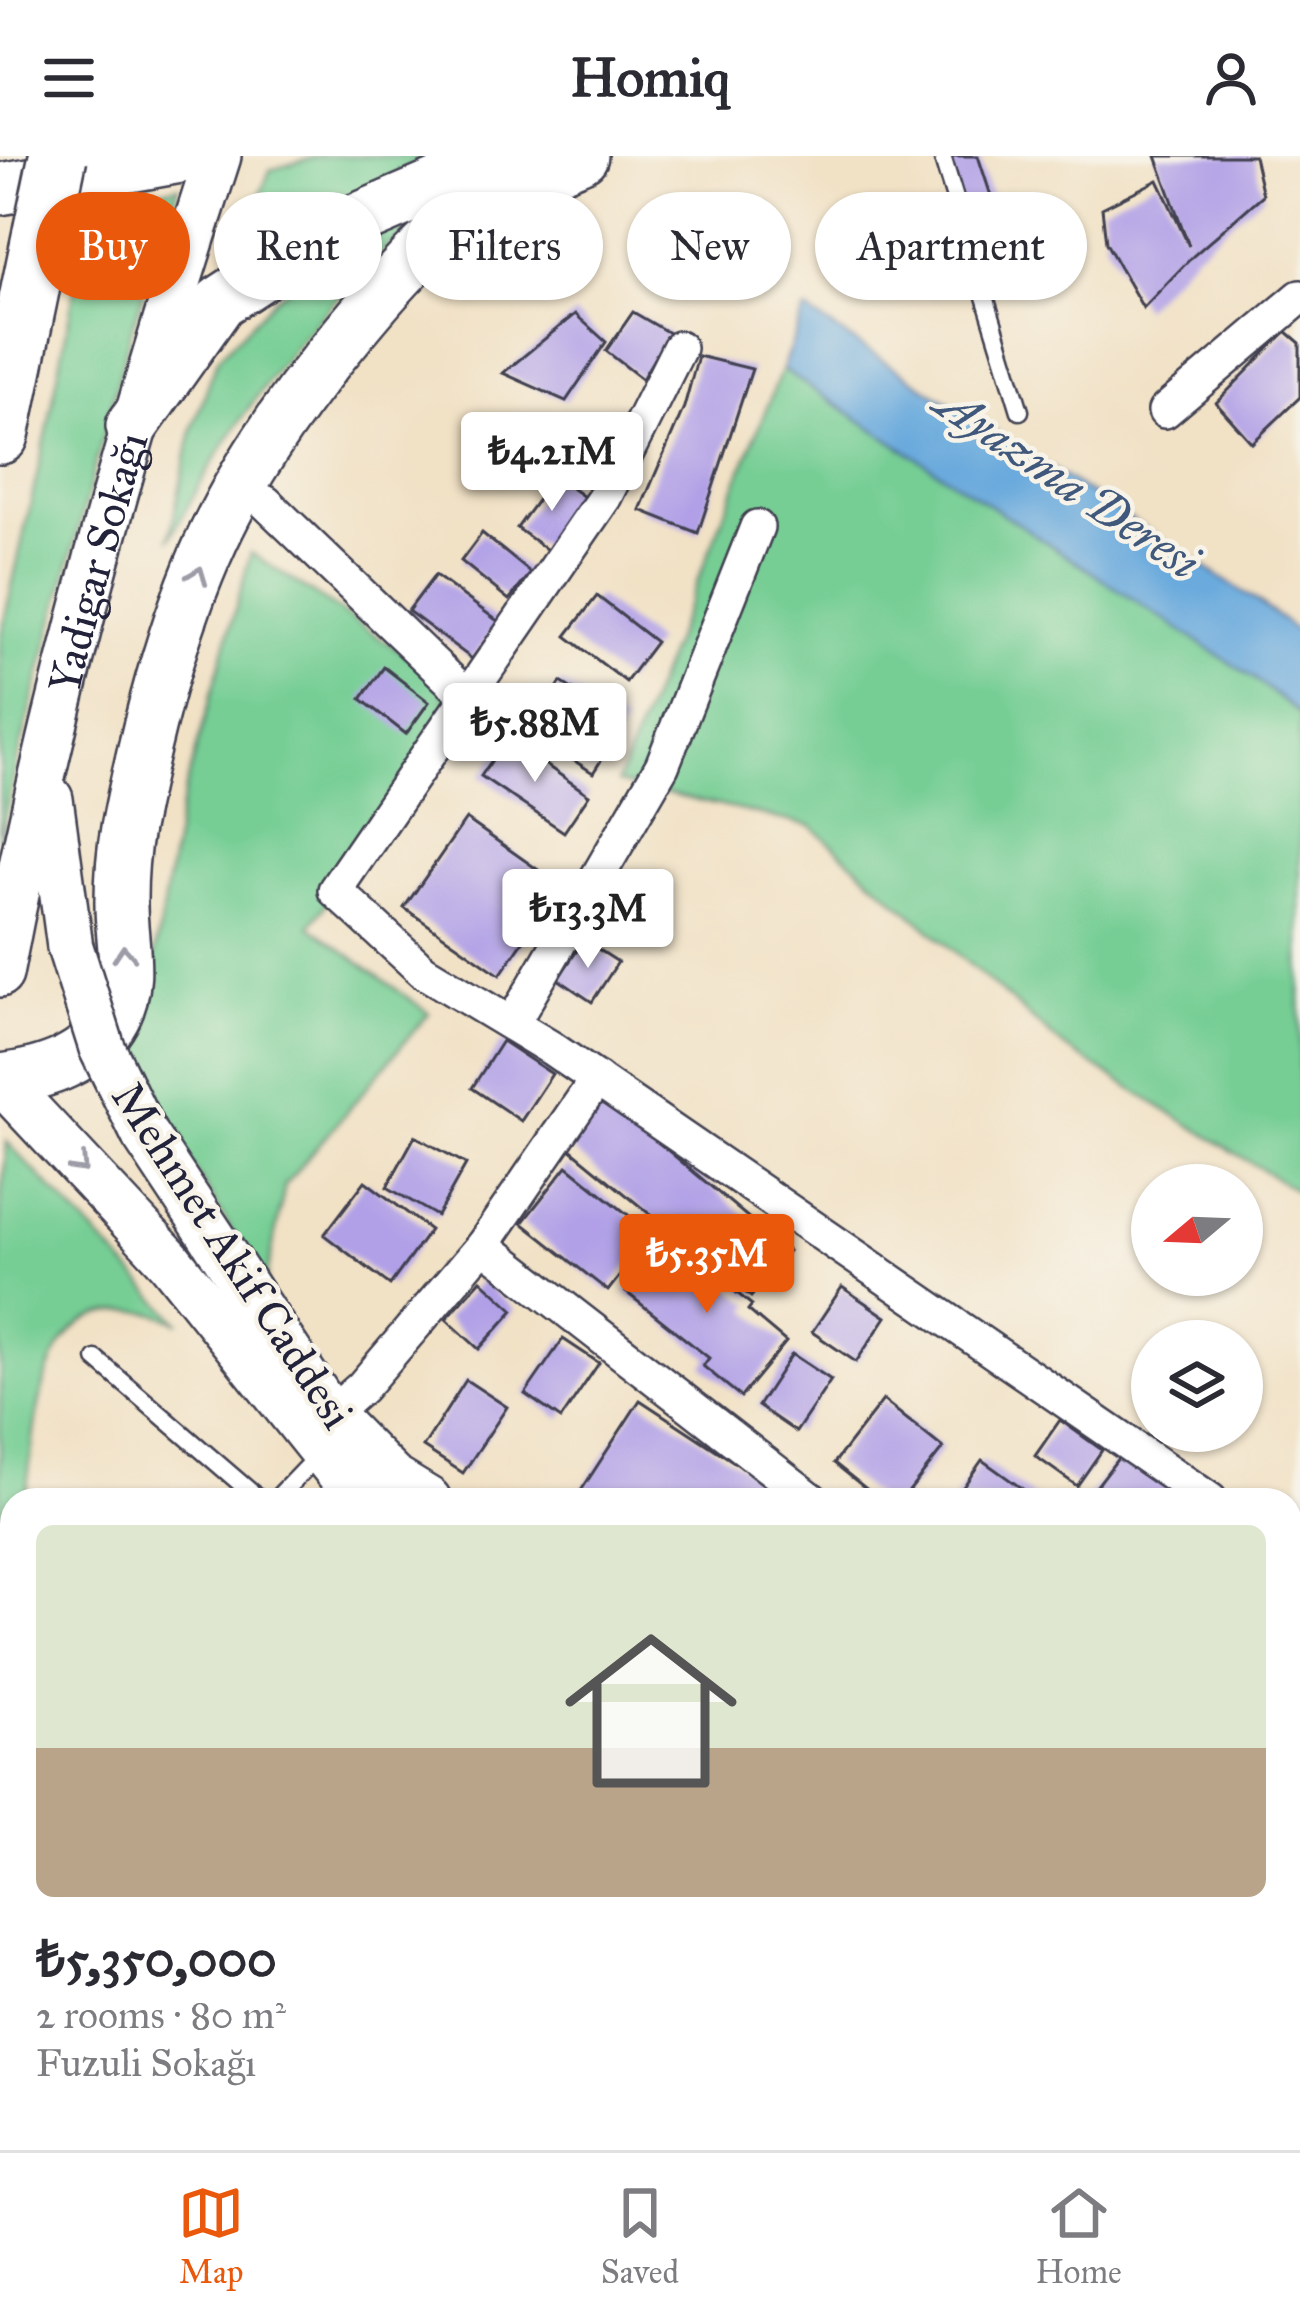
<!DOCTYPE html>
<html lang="en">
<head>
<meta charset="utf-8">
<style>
	body { margin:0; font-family:"IM FELL Great Primer",serif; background:#f7f7f7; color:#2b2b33; height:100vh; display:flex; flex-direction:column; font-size:45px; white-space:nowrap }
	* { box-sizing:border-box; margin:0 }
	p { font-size:39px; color:#7c7c81 }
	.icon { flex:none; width:66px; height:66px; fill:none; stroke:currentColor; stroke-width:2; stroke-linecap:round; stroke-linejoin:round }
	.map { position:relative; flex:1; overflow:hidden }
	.details { position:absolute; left:0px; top:1332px; width:1302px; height:663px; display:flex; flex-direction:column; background:#fff; border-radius:36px 36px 0 0; box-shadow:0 3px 9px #0004 }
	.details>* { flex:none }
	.banner { position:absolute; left:36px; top:36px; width:1230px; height:108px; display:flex; gap:24px }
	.needle { width:78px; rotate:251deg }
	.controls { position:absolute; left:1131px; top:1008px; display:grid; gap:24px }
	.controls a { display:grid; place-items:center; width:132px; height:132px; border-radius:50%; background:#fff; box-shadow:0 3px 9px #0004; font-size:60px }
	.price { position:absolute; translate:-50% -102px; padding:0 27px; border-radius:12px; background:#fff; color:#222; font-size:39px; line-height:78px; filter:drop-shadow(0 3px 6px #0008) }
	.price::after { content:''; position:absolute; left:50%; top:72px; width:36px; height:27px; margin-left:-18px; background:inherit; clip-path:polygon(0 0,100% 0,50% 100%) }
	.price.current { background:#ea580c; color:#fff }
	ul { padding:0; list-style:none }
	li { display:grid; align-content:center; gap:24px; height:636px; padding:0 36px }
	li span { display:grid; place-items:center; height:372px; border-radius:18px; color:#555 }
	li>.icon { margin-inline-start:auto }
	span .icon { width:216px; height:216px; fill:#fffc; stroke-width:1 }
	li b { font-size:51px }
	.pill { padding:0 42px; border-radius:54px; background:#fff; box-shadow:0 3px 9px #0004; font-size:42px; line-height:108px }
	.pill.current { background:#ea580c; color:#fff }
	header { display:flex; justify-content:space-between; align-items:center; height:156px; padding:0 36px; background:#fff; font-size:54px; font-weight:800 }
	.dock { display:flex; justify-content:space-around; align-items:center; height:168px; border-top:3px solid #e1e1e2; background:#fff; font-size:33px; color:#7c7c81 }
	.dock a { display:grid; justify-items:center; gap:6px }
	.dock .current { color:#ea580c }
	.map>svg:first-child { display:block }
	.green { fill:#76ce94; stroke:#4c7868; stroke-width:3 }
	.water { fill:#6aaadd; stroke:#46668c; stroke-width:3 }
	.building { fill:#b1a0e7 }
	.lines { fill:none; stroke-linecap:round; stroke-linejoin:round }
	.service-casing { stroke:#413f50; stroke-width:21 }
	.minor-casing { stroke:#413f50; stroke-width:38 }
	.secondary-casing { stroke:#413f50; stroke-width:50 }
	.primary-casing { stroke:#413f50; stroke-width:56 }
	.motorway-casing { stroke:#413f50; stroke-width:62 }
	.service { stroke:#fff; stroke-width:16 }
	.minor { stroke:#fff; stroke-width:33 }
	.secondary { stroke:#fff; stroke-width:45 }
	.primary { stroke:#fff; stroke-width:51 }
	.motorway { stroke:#fff; stroke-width:57 }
	.secondary-bridge-casing { stroke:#413f50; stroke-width:50; stroke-linecap:butt }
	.motorway-bridge-casing { stroke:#413f50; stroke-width:62; stroke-linecap:butt }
	.secondary-bridge { stroke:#fff; stroke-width:45 }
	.motorway-bridge { stroke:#fff; stroke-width:57 }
	.oneway { stroke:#9c9ca7 }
	.labels { text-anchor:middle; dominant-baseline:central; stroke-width:9; stroke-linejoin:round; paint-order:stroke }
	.street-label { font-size:45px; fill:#22223b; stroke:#f7f3e8 }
	.water-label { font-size:48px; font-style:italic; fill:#3f587c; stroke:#f7f3e8 }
</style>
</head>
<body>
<header><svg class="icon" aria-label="menu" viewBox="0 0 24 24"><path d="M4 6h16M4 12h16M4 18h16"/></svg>Homiq<svg class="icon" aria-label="person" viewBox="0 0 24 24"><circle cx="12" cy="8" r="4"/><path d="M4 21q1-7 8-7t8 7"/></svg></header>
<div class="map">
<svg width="1300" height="1994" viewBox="0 0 1300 1994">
	<rect width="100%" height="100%" fill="#f7f3e8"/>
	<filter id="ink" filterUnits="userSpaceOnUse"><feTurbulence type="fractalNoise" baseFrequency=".00833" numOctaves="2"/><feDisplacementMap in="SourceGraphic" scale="24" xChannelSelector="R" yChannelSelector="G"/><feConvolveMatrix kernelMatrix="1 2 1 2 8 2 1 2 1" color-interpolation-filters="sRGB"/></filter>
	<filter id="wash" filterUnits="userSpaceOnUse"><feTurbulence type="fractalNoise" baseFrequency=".004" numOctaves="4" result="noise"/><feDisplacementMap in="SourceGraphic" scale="48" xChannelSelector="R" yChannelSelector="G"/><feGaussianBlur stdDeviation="2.7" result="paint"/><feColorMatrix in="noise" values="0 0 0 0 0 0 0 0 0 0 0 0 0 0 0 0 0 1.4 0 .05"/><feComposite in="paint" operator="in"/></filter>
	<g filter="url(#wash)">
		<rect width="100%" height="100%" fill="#f1e1c5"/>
		<g class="green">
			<path d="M319 0H429L303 69 226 128 270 14Z"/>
			<path d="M507 7C466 36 418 63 381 98 290 184 228 274 169 384L192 274 218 202 274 144 361 78Z"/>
			<path d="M179 30 130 178 15 613 0 685V483L47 275 91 49Z"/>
			<path d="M782 213 1252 521 1300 559V1037L1064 891 811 670 617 627Z"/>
			<path d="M251 397 473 543 310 770 429 857 285 1029 265 1130 149 937 126 877 150 825 180 653Z"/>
			<path d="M7 986 180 1167C154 1155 135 1152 107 1157 35 1169 35 1286 25 1344H12V1423L0 1495V1056Z"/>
		</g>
		<path class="water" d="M805 154 1257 445 1300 478V559L1252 521 782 213Z"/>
		<g id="blocks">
			<g class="building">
				<path d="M946 0H978L995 52 965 65Z"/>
				<path d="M1156 0H1254L1263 39 1193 100 1143 152 1106 87 1102 52 1158 24 1189 90Z"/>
				<path d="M633 156 669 177 642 223 606 195Z"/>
				<path d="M575 158 606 186 566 245 503 217Z"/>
				<path d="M1286 175 1300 187V241L1252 287 1216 247Z"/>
				<path d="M698 200 752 213 698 377 640 354 684 251Z"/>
				<path d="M555 320 587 343 550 396 517 372Z"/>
				<path d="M482 377 531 417 509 444 461 405Z"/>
				<path d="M435 419 499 466 472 503 408 455Z"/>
				<path d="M597 440 656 486 626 526 566 480Z"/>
				<path d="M384 511 429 546 406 578 361 543Z"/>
				<path d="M561 526 625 567 593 617 529 575Z"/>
				<path d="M507 582 589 639 564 676 481 620Z"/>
				<path d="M466 663 561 730 500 819 404 752Z"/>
				<path d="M584 784 618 806 592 846 558 823Z"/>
				<path d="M502 885 552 918 521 965 472 932Z"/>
				<path d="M603 940 788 1095 751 1141 564 988Z"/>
				<path d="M415 980 466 1008 437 1060 387 1031Z"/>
				<path d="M567 1010 652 1078 608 1135 522 1067Z"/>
				<path d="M365 1025 430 1074 390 1129 324 1079Z"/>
				<path d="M668 1082 752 1149 748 1154 786 1186 741 1241 703 1210 709 1202 626 1136Z"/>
				<path d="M481 1124 514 1154 479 1193 446 1163Z"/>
				<path d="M842 1131 886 1161 856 1206 812 1176Z"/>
				<path d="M563 1183 599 1207 561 1263 525 1238Z"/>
				<path d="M792 1198 831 1224 796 1276 758 1250Z"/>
				<path d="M466 1224 507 1251 463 1317 423 1291Z"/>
				<path d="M640 1244 792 1344H575Z"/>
				<path d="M883 1244 943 1292 902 1344H880L834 1307Z"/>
				<path d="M1060 1264 1102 1294 1077 1330 1035 1300Z"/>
				<path d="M1125 1293 1183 1338 1179 1344H1086Z"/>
				<path d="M982 1304 1038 1344H954Z"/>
				<path d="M1290 1416 1300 1423V1478L1290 1492Z"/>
				<path d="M1300 1583V1656L1290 1648V1595Z"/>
				<path d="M1290 1836 1300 1844V1927L1290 1919Z"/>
				<path d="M1116 1983H1263L1254 1994H1130Z"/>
			</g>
		</g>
	</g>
	<g filter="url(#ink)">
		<use href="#blocks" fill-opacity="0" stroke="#413f50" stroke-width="3"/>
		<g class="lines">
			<g class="service-casing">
				<g id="service">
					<path d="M942 0 1020 255"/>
					<path d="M96 1203 260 1344"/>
					<path d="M275 1344 320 1297"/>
					<path d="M221 1983 256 1989 274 1983"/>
				</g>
			</g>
			<g class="minor-casing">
				<g id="minor">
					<path d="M679 192 604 342 335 734 423 815 551 892 1210 1344"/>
					<path d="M1165 255 1300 141"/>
					<path d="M265 346 468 541"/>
					<path d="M512 868 662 610 757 371"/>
					<path d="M597 923 483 1089 812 1344"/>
					<path d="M330 1259 362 1231 483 1089"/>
					<path d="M1290 1399 1300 1406"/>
					<path d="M1290 1534 1300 1521"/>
					<path d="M0 1957 12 1962"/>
					<path d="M58 1983 83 1994"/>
					<path d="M844 1994 852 1983"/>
				</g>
			</g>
			<g class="secondary-casing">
				<g id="secondary">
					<path d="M50 643 70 791"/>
					<path id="s1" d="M0 818C53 540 131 269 218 0"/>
					<path d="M0 924 169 1104 349 1329 368 1344"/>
					<path d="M144 978 330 1259 392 1322 428 1344"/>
					<path d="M1290 1704 1300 1714"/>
					<path d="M1290 1762 1300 1770"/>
				</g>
			</g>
			<g class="primary-casing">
				<g id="primary">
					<path d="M0 33 187 0"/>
					<path d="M132 270 220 146 326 77 505 0"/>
					<path d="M0 924C46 918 91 904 114 861 134 824 120 783 121 744 121 720 123 695 127 672 146 575 171 474 212 384 246 310 295 241 347 179 380 139 413 100 453 67 491 37 538 18 582 0"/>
				</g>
			</g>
			<g class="motorway-casing">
				<path id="motorway" d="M0 279 42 76"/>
			</g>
			<use href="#service" class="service"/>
			<use href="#minor" class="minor"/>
			<use href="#secondary" class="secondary"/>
			<use href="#primary" class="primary"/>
			<use href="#motorway" class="motorway"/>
			<g class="secondary-bridge-casing">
				<path id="secondary-bridge" d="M70 791 102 892 144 978"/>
			</g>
			<g class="motorway-bridge-casing">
				<path id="motorway-bridge" d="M42 76 58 0"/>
			</g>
			<use href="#secondary-bridge" class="secondary-bridge"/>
			<use href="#motorway-bridge" class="motorway-bridge"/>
		</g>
		<defs><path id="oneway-chevron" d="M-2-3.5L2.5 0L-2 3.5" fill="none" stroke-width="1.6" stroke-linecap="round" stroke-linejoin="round" transform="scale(3)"/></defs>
		<g class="oneway">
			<use href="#oneway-chevron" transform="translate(198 419) rotate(-69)"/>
			<use href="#oneway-chevron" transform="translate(124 798) rotate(-94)"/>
			<use href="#oneway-chevron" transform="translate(80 1009) rotate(47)"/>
		</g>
	</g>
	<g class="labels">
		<g class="street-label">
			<text stroke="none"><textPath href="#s1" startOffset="423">Yadigar Sokağı</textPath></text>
			<text transform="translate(233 1099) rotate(57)">Mehmet Akif Caddesi</text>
		</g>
		<g class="water-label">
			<text transform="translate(1068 326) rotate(34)">Ayazma Deresi</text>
		</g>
	</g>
</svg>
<div class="controls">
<a><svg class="needle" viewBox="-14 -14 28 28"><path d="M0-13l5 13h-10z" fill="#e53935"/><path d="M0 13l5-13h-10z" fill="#7c7c81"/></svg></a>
<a><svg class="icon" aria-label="layers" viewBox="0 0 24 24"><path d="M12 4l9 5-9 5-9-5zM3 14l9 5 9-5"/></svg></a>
</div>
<b class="price" style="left:552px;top:358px">₺4.21M</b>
<b class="price" style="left:535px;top:629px">₺5.88M</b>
<b class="price" style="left:588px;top:815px">₺13.3M</b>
<b class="price current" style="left:707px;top:1160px">₺5.35M</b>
<div class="banner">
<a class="pill current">Buy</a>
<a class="pill">Rent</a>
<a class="pill">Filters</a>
<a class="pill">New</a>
<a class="pill">Apartment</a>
</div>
<section class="details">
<ul>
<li><span style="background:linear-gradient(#dfe7d0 60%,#b9a48a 0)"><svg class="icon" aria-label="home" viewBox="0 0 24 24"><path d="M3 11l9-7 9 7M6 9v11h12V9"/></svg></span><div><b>₺5,350,000</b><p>2 rooms · 80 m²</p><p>Fuzuli Sokağı</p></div></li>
</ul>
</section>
</div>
<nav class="dock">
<a class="current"><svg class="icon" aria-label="map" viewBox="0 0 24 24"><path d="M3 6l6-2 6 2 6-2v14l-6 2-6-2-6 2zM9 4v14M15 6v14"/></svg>Map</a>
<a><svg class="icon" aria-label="saved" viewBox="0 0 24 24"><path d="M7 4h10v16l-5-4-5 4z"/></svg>Saved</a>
<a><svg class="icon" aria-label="home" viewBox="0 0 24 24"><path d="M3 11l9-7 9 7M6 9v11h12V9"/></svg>Home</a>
</nav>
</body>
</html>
